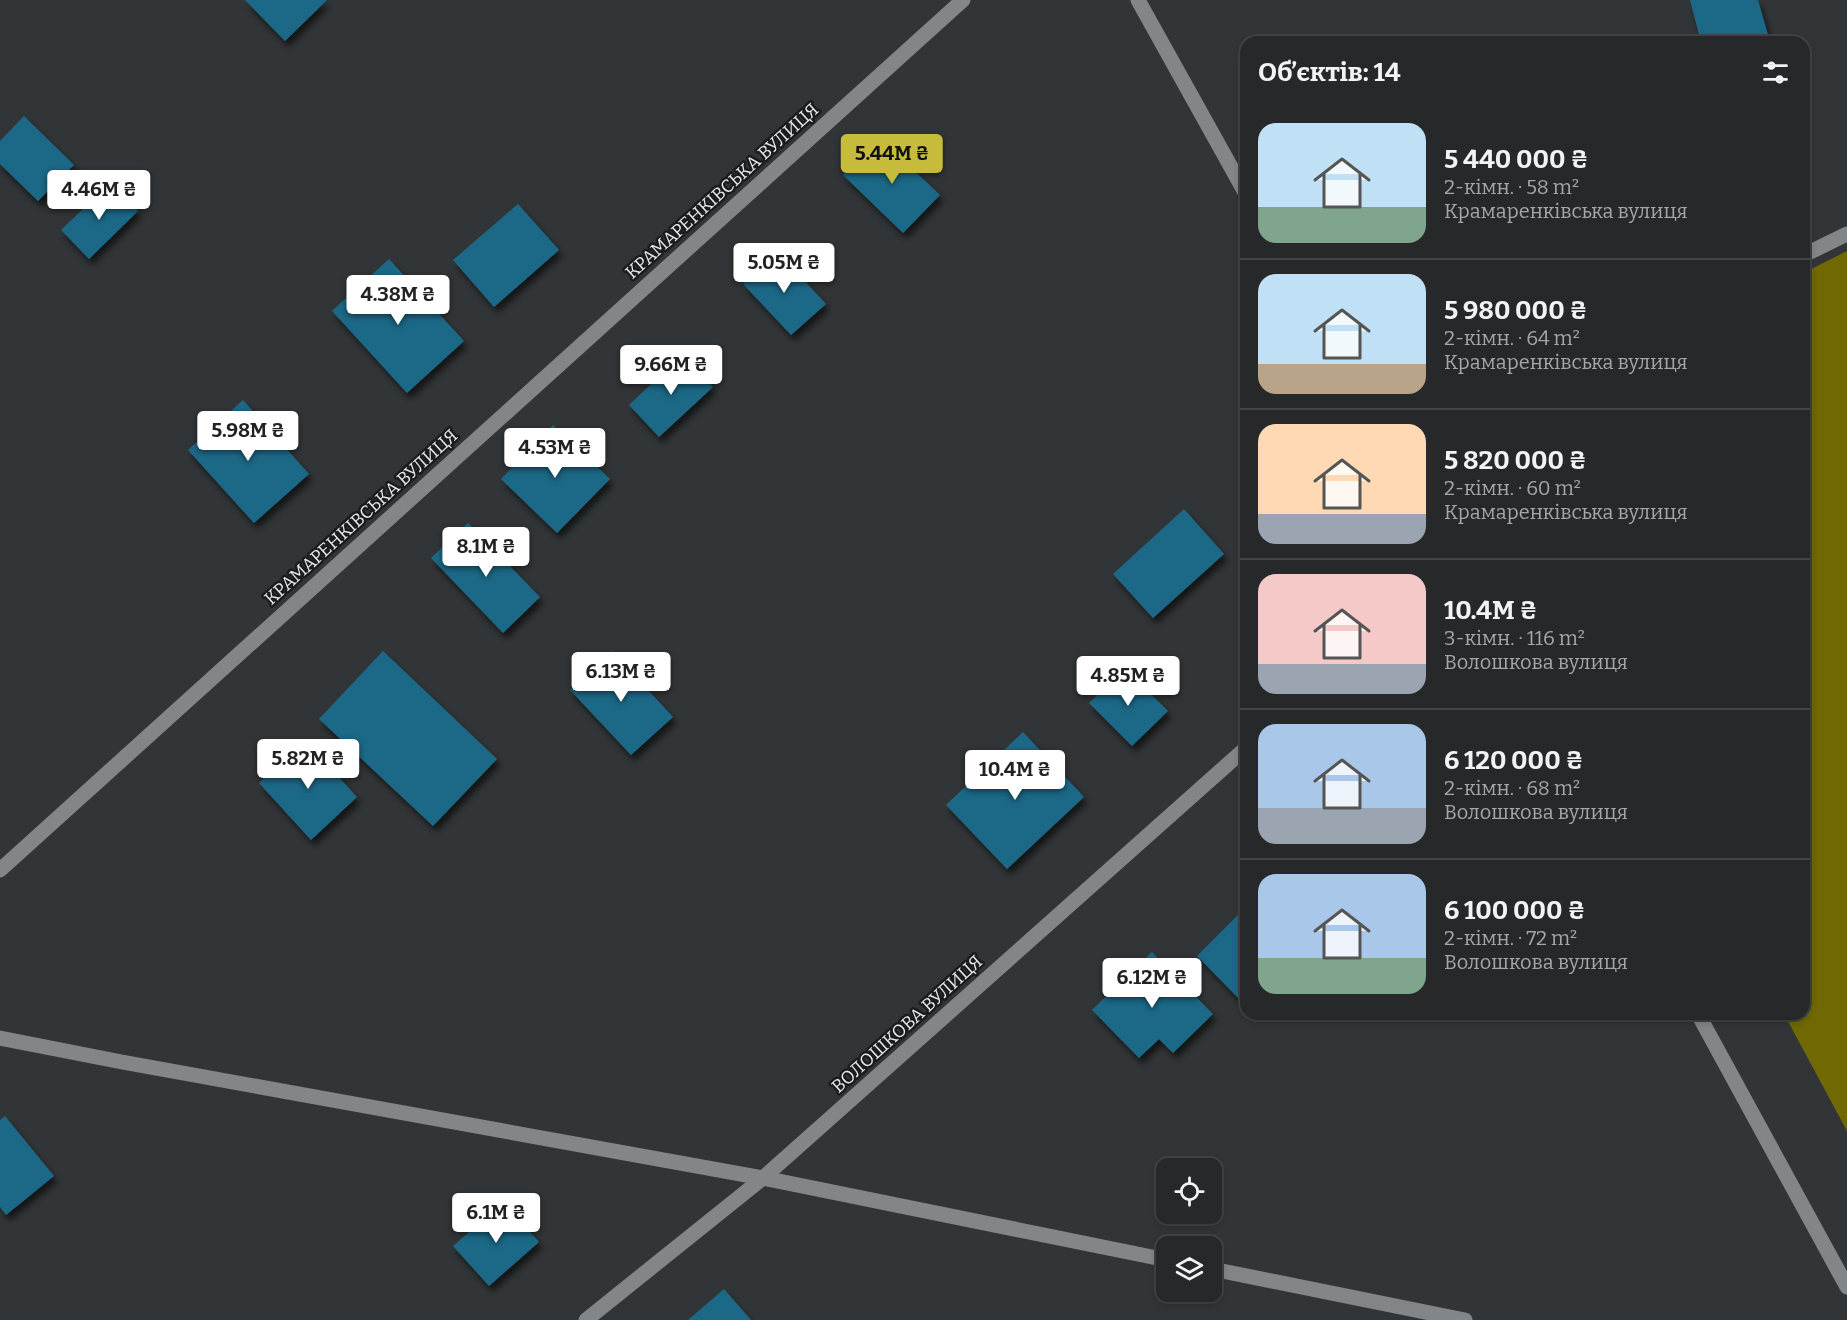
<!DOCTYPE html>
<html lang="uk">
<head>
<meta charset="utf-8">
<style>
	body { margin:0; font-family:Bitter,serif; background:#323435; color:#f1f3f6; height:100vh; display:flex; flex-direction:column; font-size:22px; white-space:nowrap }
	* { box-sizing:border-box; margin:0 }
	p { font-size:20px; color:#a4a6a8 }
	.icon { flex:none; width:33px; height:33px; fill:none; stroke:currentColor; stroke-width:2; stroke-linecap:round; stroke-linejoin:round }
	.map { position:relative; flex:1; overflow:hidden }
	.drawer { position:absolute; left:1240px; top:36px; width:570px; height:984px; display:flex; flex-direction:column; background:#262829; border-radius:18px; box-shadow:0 3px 9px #0003,0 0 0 2px #424446 }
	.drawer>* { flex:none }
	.controls { position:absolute; left:1156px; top:1158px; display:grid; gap:12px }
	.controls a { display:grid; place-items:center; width:66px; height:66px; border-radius:12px; background:#262829; box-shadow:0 3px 9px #0003,0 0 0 2px #424446; font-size:30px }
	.price { position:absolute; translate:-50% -51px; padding:0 14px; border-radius:6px; background:#fff; color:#222; font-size:20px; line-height:39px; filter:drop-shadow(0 2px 3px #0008) }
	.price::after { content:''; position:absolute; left:50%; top:36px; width:18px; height:14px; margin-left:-9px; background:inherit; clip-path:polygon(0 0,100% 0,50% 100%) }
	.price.on { background:#c7bb3c; color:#111 }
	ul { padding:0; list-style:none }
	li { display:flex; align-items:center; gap:18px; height:150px; padding:0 18px }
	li+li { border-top:2px solid #424446 }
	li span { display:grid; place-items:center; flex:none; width:168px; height:120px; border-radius:18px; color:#555 }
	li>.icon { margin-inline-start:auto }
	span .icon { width:72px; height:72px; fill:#fffc; stroke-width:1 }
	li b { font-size:26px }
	h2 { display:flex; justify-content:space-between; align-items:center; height:72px; padding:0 18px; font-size:26px }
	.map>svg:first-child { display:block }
	.forest { fill:#706803 }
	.building { fill:#1f6987; filter:url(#shadow) }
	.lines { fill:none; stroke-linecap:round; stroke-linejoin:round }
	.street { stroke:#828688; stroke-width:15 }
	.secondary { stroke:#828688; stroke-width:15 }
	.labels { text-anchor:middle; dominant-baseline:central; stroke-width:5; stroke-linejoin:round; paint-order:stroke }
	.street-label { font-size:18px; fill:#e8eaeb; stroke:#1b1d1d }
</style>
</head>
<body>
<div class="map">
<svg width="1847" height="1320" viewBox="0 0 1847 1320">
	<defs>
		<filter id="shadow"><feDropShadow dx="3.5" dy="6" stdDeviation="3" flood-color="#0009"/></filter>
	</defs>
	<rect width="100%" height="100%" fill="#323537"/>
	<path class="forest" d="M1847 251V1131L1784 1014H1804L1805 272Z"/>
	<g class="building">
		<path d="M245 0H327L285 41Z"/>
		<path d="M1690 0H1758L1770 42H1701Z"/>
		<path d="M24 116 74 165 38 201 0 164V141Z"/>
		<path d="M880 138 940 195 903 233 843 175Z"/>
		<path d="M110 183 138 211 89 259 61 230Z"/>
		<path d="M518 204 559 250 494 307 453 260Z"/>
		<path d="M778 252 826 304 791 335 743 284Z"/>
		<path d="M389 259 464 341 407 393 332 311Z"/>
		<path d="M683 354 713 387 659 437 629 405Z"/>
		<path d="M243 400 309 474 254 523 188 450Z"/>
		<path d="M553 425 610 479 557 533 501 479Z"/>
		<path d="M1184 509 1224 554 1153 618 1113 574Z"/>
		<path d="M468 523 540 597 503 633 431 558Z"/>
		<path d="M383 651 497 759 433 826 319 719Z"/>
		<path d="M612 651 673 717 631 755 570 690Z"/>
		<path d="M1125 668 1168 711 1132 746 1089 703Z"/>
		<path d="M1023 732 1084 797 1007 869 946 805Z"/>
		<path d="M305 740 357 797 311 840 259 783Z"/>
		<path d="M1246 907V1006L1197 956Z"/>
		<path d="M1152 952 1213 1014 1173 1053 1159 1039 1139 1058 1092 1010Z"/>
		<path d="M5 1116 54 1176 6 1215 0 1207V1120Z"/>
		<path d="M503 1202 539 1242 489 1286 453 1246Z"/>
		<path d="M724 1289 751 1320H688Z"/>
	</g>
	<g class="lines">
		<g class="street">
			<path d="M0 870 963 0"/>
			<path d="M0 1038 122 1062 763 1178 1167 1260"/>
			<path d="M1212 1269 1465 1320"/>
			<path d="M586 1320 763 1178 1246 748"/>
		</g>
		<g class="secondary">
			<path d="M1138 0 1246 194"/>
			<path d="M1804 255 1847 234"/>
			<path d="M1698 1014 1847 1287"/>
		</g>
	</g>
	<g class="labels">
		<g class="street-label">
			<text transform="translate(722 191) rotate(-42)">КРАМАРЕНКІВСЬКА ВУЛИЦЯ</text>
			<text transform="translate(361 517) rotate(-42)">КРАМАРЕНКІВСЬКА ВУЛИЦЯ</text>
			<text transform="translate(907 1024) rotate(-42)">ВОЛОШКОВА ВУЛИЦЯ</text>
		</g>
	</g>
</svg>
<div class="controls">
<a><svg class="icon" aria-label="locate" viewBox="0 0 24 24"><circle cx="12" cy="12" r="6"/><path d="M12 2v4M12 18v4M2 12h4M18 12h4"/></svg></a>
<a><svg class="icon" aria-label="layers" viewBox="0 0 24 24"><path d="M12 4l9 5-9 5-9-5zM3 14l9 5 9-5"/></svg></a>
</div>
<b class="price on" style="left:892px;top:185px">5.44M ₴</b>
<b class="price" style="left:99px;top:221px">4.46M ₴</b>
<b class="price" style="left:784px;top:294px">5.05M ₴</b>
<b class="price" style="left:398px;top:326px">4.38M ₴</b>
<b class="price" style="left:671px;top:396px">9.66M ₴</b>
<b class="price" style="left:248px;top:462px">5.98M ₴</b>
<b class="price" style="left:555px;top:479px">4.53M ₴</b>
<b class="price" style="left:486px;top:578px">8.1M ₴</b>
<b class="price" style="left:621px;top:703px">6.13M ₴</b>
<b class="price" style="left:1128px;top:707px">4.85M ₴</b>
<b class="price" style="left:308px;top:790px">5.82M ₴</b>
<b class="price" style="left:1015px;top:801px">10.4M ₴</b>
<b class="price" style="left:1152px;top:1009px">6.12M ₴</b>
<b class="price" style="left:496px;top:1244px">6.1M ₴</b>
<section class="drawer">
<h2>Об’єктів: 14<svg class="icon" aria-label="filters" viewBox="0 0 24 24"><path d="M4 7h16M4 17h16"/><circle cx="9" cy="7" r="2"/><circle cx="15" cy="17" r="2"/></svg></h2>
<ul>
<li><span style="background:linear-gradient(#bfe0f5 70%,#7fa58c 0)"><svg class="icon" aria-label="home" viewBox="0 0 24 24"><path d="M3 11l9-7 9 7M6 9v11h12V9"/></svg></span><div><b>5 440 000 ₴</b><p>2-кімн. · 58 m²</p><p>Крамаренківська вулиця</p></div></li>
<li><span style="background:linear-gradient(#bfe0f5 75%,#b9a48a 0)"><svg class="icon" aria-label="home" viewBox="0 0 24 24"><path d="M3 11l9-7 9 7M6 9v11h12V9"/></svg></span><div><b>5 980 000 ₴</b><p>2-кімн. · 64 m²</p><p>Крамаренківська вулиця</p></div></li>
<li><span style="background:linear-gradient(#ffd9b3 75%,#9aa5b1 0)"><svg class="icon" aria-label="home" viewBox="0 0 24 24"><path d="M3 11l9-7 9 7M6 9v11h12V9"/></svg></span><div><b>5 820 000 ₴</b><p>2-кімн. · 60 m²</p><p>Крамаренківська вулиця</p></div></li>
<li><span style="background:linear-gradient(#f6c9c9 75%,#9aa5b1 0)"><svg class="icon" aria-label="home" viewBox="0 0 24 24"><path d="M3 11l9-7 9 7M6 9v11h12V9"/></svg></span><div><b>10.4M ₴</b><p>3-кімн. · 116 m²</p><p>Волошкова вулиця</p></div></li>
<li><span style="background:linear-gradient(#a9c7e8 70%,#9aa5b1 0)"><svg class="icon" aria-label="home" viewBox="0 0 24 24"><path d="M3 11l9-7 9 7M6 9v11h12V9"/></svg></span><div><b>6 120 000 ₴</b><p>2-кімн. · 68 m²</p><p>Волошкова вулиця</p></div></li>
<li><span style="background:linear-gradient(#a9c7e8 70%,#7fa58c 0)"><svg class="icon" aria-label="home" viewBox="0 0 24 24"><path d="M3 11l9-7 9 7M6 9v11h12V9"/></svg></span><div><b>6 100 000 ₴</b><p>2-кімн. · 72 m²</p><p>Волошкова вулиця</p></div></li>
</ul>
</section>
</div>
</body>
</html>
